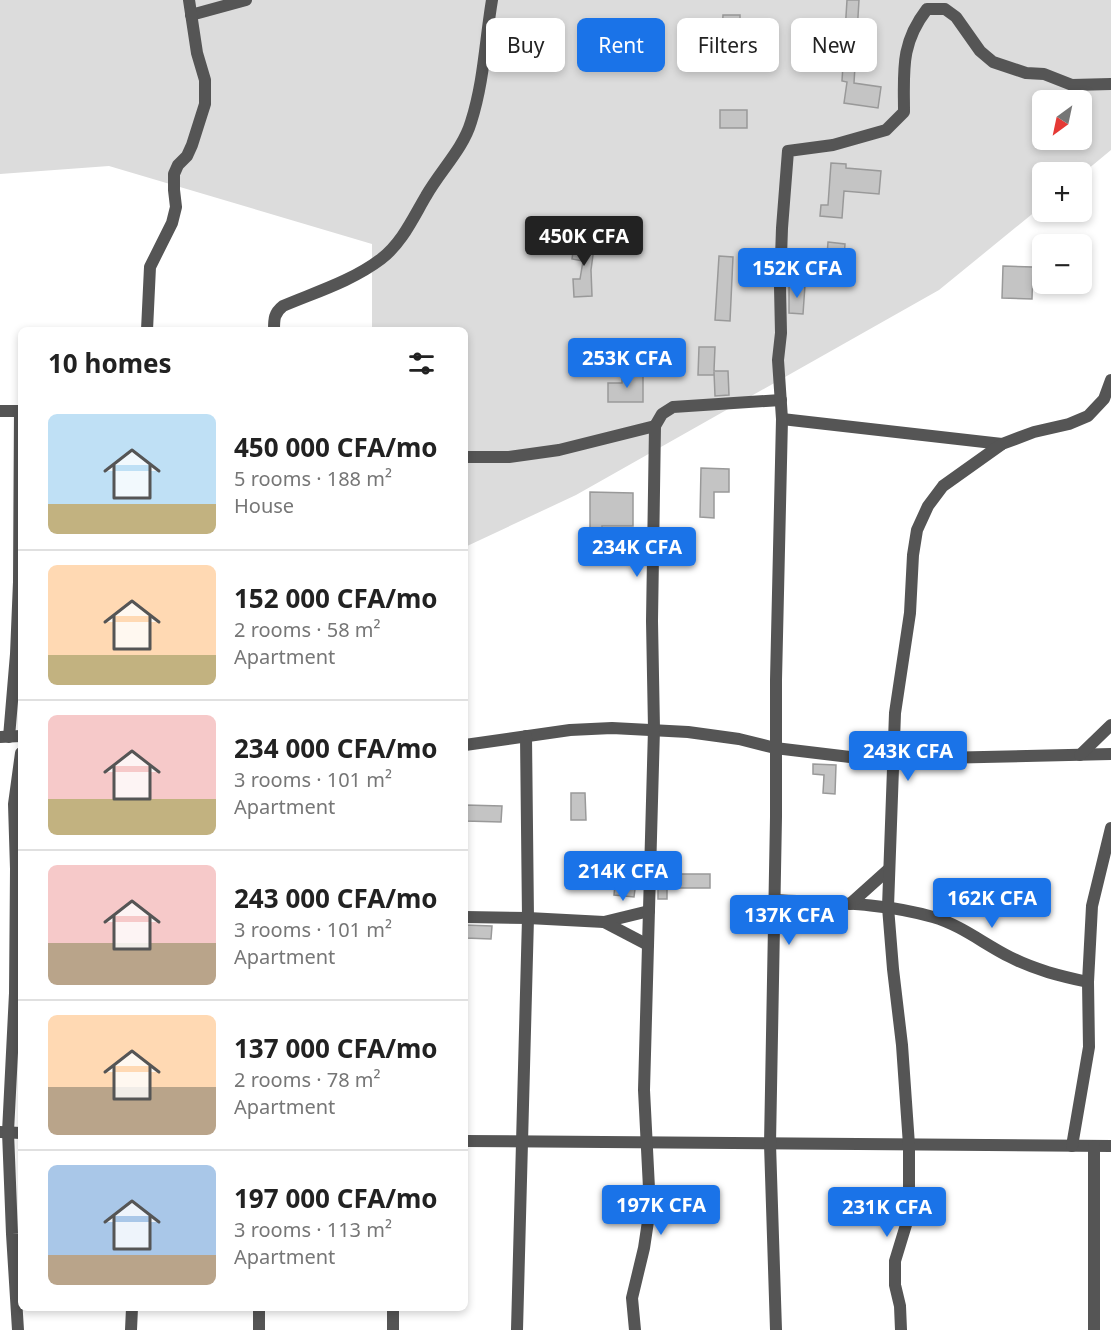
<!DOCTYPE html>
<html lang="en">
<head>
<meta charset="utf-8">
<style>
	body { margin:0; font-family:"Noto Sans",sans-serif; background:#f6f6f6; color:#222; height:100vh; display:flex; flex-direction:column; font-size:22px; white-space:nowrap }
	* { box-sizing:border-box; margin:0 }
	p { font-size:20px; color:#767676 }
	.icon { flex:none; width:33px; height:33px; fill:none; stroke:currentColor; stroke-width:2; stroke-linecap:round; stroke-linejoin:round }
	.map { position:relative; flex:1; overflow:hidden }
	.details { position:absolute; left:18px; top:327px; width:450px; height:984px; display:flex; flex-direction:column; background:#fff; border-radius:9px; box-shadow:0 3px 9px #0003 }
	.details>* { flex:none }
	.banner { position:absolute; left:486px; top:18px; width:534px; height:54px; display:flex; gap:12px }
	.needle { width:39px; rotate:213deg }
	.fabs { position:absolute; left:1032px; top:90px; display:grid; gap:12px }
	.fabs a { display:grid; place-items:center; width:60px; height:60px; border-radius:9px; background:#fff; box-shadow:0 3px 9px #0003; font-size:30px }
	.price { position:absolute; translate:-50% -51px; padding:0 14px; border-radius:6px; background:#1a73e8; color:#fff; font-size:20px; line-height:39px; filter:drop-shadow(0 2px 3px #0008) }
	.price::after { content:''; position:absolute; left:50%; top:36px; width:18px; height:14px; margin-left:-9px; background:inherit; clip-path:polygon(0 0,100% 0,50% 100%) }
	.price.current { background:#222; color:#fff }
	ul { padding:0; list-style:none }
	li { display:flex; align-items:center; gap:18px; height:150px; padding:0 30px }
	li+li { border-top:2px solid #e0e0e0 }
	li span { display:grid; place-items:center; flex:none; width:168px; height:120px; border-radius:9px; color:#555 }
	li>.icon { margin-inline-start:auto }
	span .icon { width:72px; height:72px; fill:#fffc; stroke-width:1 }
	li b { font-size:26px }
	h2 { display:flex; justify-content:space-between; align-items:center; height:72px; padding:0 30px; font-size:26px }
	.pill { padding:0 21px; border-radius:9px; background:#fff; box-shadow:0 3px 9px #0003; font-size:21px; line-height:54px }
	.pill.current { background:#1a73e8; color:#fff }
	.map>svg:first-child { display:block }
	.green { fill:#dcdcdc; fill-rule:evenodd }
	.building { fill:#c4c4c4; stroke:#999; stroke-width:1.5 }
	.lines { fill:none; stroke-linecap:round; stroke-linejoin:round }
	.minor { stroke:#555; stroke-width:12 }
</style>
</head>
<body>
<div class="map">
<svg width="1111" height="1330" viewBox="0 0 1111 1330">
	<rect width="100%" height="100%" fill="#fff"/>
	<path class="green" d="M0 0H1111V150L1082 174V172H1042V206L939 290 576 495 465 547V330H372V244L109 166 0 174ZM1042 100H1082V140H1042Z"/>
	<g class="building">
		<path d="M847 0H859L854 83 881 87 878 108 844 103 847 82 842 81Z"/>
		<path d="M723 15H740V35L722 34Z"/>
		<rect x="720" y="110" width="27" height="18"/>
		<path d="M831 163 846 164V168L881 171 879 194 844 191 842 218 820 216 821 205H828Z"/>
		<path d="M575 238 595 240 591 270 592 296 574 297 573 279H580L583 261 572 259Z"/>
		<path d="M828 242 845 244 843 271 826 270Z"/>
		<path d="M719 256 733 257 730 321 715 320Z"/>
		<path d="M1003 266 1033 267 1032 299 1002 298Z"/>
		<path d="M789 284 805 285 803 314 789 313Z"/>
		<path d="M699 347H715L714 371H728L729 395 715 396 714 372V375H698Z"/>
		<path d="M622 374H643V402H608V383H622Z"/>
		<path d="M701 468 729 469V492H714V518L700 517Z"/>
		<path d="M590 492 633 493V526H602V545H590Z"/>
		<path d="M813 764 836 765 835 794 823 793 824 775 813 774Z"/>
		<path d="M571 793H585L586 820H571Z"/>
		<path d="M465 805 502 806 501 822 465 821Z"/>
		<path d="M616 872 637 874 634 897 614 895Z"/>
		<path d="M658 874H710V888H667V899H658Z"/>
		<path d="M465 925 492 926 491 939 465 938Z"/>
	</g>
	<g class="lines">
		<g class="minor">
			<path d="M191 15 246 0"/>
			<path d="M147 330 150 267 172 223 176 207 174 190V174L178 165 187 156 192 145 205 104V80L197 53 189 0"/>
			<path d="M274 330C274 319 274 313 283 306 316 292 352 281 381 259 402 243 413 218 426 196 440 171 463 149 471 122 484 81 485 42 492 0"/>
			<path d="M0 411H21"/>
			<path d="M782 419 1002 444"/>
			<path d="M465 457H509L559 450 655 426"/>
			<path d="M0 737 21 736"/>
			<path d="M9 737 16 654 19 582 20 411"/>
			<path d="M465 745 570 730 612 728 688 732 739 739 775 748 850 757 893 759 1111 754"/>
			<path d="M1080 755 1111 725"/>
			<path d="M775 900C827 903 882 902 933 917 961 925 984 944 1010 957 1035 970 1061 976 1088 982"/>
			<path d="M850 904 889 869"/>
			<path d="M465 917 528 918 604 922 649 911"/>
			<path d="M604 922 648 945"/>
			<path d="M0 1132 21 1133"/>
			<path d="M465 1141 1111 1146"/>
			<path d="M1072 1146 1089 1047 1088 982 1092 906 1111 828"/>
			<path d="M1094 1146V1330"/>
			<path d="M18 1330 12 1234 8 1132 15 993 16 869 14 804 21 753"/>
			<path d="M131 1330 132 1308"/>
			<path d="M259 1330V1308"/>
			<path d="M393 1330V1308"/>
			<path d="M517 1330 528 918 526 736"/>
			<path d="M635 1330 632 1298 644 1248 650 1208 644 1090 654 729 652 621 655 426 662 414 673 407 781 400"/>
			<path d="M776 1330 770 1144 776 817V680L782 419 778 360 781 333 780 287 782 228 788 151 833 145 886 130 904 112C904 71 900 44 927 9H945L956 17 980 51 993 62 1026 73 1044 74 1072 85 1111 84"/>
			<path d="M901 1330 900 1306 895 1285V1261L909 1215V1145L902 1045 893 969 888 907 895 713 910 613 913 555 917 530 928 506 943 486 1002 444 1034 432 1069 424 1088 416 1104 399 1111 380"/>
		</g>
	</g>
</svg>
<div class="fabs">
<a><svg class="needle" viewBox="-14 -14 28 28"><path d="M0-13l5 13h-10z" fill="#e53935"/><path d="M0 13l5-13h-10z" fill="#767676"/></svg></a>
<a>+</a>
<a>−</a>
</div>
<b class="price current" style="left:584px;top:267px">450K CFA</b>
<b class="price" style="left:797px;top:299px">152K CFA</b>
<b class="price" style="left:627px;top:389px">253K CFA</b>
<b class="price" style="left:637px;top:578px">234K CFA</b>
<b class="price" style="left:908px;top:782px">243K CFA</b>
<b class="price" style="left:623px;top:902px">214K CFA</b>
<b class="price" style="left:992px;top:929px">162K CFA</b>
<b class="price" style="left:789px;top:946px">137K CFA</b>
<b class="price" style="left:661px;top:1236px">197K CFA</b>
<b class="price" style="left:887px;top:1238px">231K CFA</b>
<div class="banner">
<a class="pill">Buy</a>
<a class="pill current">Rent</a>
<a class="pill">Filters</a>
<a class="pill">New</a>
</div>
<section class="details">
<h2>10 homes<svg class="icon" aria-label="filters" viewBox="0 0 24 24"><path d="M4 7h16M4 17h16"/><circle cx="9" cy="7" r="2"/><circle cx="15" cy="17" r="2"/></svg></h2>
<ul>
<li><span style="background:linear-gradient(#bfe0f5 75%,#c2b280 0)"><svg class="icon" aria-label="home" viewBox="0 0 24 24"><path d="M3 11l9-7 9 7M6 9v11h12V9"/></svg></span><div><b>450 000 CFA/mo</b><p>5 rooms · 188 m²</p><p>House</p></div></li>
<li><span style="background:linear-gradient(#ffd9b3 75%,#c2b280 0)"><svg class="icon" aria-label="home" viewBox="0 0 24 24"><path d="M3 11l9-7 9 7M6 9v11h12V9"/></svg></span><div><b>152 000 CFA/mo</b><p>2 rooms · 58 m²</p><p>Apartment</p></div></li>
<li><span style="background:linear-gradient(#f6c9c9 70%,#c2b280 0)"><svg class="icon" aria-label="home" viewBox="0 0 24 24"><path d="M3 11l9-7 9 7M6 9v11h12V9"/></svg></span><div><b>234 000 CFA/mo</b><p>3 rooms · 101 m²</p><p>Apartment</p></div></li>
<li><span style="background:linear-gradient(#f6c9c9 65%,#b9a48a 0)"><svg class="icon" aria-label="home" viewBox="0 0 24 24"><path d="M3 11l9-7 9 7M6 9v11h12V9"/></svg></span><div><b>243 000 CFA/mo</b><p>3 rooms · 101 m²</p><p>Apartment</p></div></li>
<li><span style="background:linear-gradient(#ffd9b3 60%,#b9a48a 0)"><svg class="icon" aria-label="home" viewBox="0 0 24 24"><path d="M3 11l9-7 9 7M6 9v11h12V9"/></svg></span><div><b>137 000 CFA/mo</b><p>2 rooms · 78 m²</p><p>Apartment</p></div></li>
<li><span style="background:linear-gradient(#a9c7e8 75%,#b9a48a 0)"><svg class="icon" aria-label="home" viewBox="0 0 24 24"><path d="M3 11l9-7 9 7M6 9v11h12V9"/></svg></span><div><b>197 000 CFA/mo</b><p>3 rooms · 113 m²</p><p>Apartment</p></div></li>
</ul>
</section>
</div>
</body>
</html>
